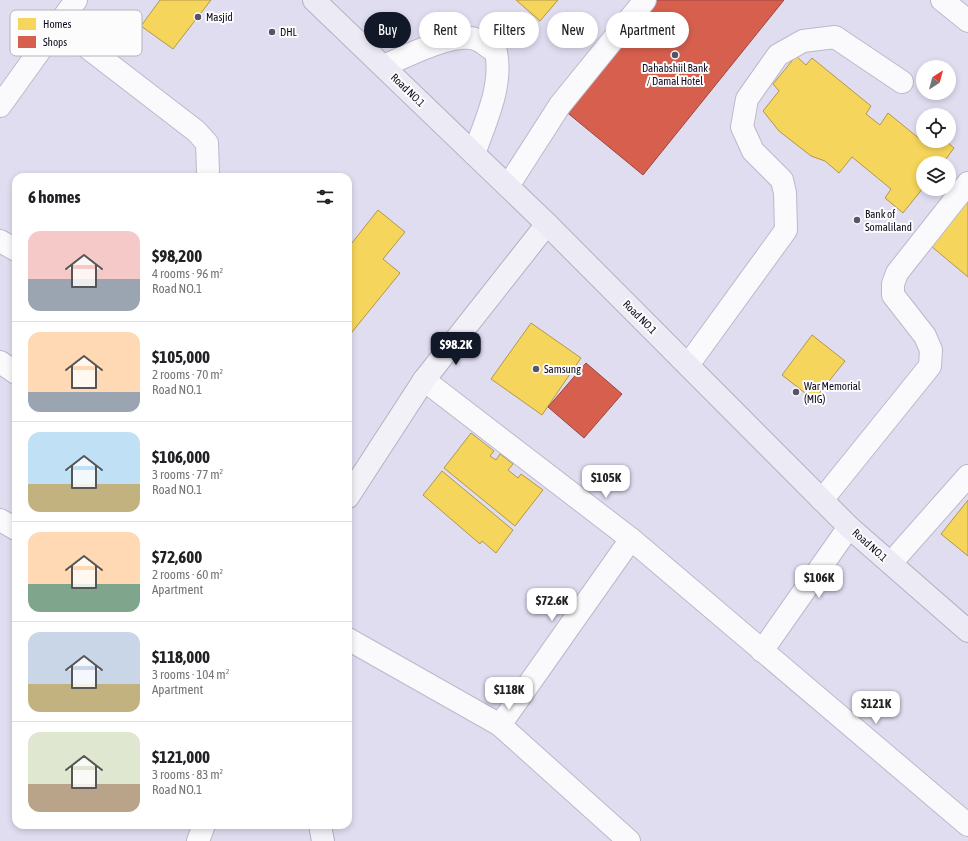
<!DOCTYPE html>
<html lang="en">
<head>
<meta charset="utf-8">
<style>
	body { margin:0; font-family:"Asap Condensed",sans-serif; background:#f6f6f6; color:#202124; height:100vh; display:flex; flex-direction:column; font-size:15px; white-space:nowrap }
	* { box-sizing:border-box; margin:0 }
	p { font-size:13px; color:#757577 }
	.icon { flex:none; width:22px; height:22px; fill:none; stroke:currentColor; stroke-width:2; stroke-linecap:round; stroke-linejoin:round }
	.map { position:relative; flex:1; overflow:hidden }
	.panel { position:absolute; left:12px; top:173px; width:340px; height:656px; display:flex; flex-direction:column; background:#fff; border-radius:12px; box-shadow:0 2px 6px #0003 }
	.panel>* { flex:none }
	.hud { position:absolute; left:364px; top:12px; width:380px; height:36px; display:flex; gap:8px }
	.needle { width:26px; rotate:36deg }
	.buttons { position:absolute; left:916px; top:60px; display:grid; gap:8px }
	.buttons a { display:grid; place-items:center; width:40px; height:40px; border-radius:50%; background:#fff; box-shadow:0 2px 6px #0003; font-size:20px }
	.price { position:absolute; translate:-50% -34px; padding:0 9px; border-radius:8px; background:#fff; color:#222; font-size:13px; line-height:26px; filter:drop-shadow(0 1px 2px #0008) }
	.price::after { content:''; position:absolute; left:50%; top:24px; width:12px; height:9px; margin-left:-6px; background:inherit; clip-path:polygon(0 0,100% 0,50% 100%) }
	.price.active { background:#111827; color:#fff }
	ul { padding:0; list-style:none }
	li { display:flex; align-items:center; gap:12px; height:100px; padding:0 16px }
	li+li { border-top:1px solid #e0e0e0 }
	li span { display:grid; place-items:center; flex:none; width:112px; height:80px; border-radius:12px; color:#555 }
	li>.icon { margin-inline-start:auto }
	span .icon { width:48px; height:48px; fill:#fffc; stroke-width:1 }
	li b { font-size:17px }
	h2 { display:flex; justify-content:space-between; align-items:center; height:48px; padding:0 16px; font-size:17px }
	.tag { padding:0 14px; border-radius:18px; background:#fff; box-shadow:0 2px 6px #0003; font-size:14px; line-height:36px }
	.tag.active { background:#111827; color:#fff }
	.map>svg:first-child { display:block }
	.homes { fill:#f6d55c; stroke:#b19849 }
	.shops { fill:#d6604d; stroke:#9a463f }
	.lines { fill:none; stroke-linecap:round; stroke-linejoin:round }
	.minor-casing { stroke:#bcb8cb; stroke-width:24 }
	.major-casing { stroke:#b4b1c2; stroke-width:24 }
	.highway-casing { stroke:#b4b1c2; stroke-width:24 }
	.minor { stroke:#fafafd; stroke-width:22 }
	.major { stroke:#f2f1f7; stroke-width:22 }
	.highway { stroke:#eceaf4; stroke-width:22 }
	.poi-dot { fill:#585468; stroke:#fcfcfc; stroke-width:1.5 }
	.labels { text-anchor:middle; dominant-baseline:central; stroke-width:4; stroke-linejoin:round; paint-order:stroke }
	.poi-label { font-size:11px; fill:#0f0a1e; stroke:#fcfcfc; text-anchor:start }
	.street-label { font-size:11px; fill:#0f0a1e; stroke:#fcfcfc }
	.key { fill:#fcfcfc; stroke:#b5b3b9; stroke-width:1 }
	.key-label { font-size:11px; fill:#0f0a1e }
</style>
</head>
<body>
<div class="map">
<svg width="968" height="841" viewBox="0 0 968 841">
	<rect width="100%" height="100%" fill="#e1ddf1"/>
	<g class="homes">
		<path d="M160 0H211L173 49 141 26Z"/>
		<path d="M516 0H558L540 21Z"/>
		<path d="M796 56 806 65 812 58 871 106 866 114 880 125 888 113 921 140 923 137V141H946L954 148 943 163H923V188L903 213 885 198 891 189 852 157 839 173 825 161 811 156 779 131 763 111 779 91 773 84Z"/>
		<path d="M968 199V277L931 246Z"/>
		<path d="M378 210 405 232 383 259 400 273 348 337V248Z"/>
		<path d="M531 323 581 358 542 415 491 379Z"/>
		<path d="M812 335 845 361 814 400 782 375Z"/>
		<path d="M471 433 494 451 490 456 496 460 500 454 513 464 508 470 518 478 521 474 543 490 515 526 444 468Z"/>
		<path d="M442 471 513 530 496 553 482 541 480 544 423 495Z"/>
		<path d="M968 500V556L941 534Z"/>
	</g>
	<g class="shops">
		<path d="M656 0H784L643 175 564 110Z"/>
		<path d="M586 363 622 394 584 438 548 407Z"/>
	</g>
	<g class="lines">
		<g class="minor-casing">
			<g id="minor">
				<path d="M942 0 968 21"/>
				<path d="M57 24 196 131 207 143 208 171"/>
				<path d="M383 66C406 57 454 30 478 40 484 43 490 49 496 52 503 86 485 122 474 154"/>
				<path d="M0 106 76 0"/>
				<path d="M508 186 560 105 645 0"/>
				<path d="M0 241 16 250"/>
				<path d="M0 362 16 373"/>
				<path d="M688 365 786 230 785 193 782 180 753 151 742 127 747 99 778 55 803 41 835 37 902 82"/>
				<path d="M424 380 631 539 968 825"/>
				<path d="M822 500 930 366 931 350 925 336 893 295V284L897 273 968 183"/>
				<path d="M0 520 16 529"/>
				<path d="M891 563 968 476"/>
				<path d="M348 639 500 725 629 841"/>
				<path d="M762 651 849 527"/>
				<path d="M500 725 631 539"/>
				<path d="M198 841 204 825"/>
			</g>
		</g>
		<g class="major-casing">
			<g id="major">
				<path d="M348 497 424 380 547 224"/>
				<path d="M320 825 323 841"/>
			</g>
		</g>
		<g class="highway-casing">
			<path id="highway" d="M314 0 547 224 849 527 968 631"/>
		</g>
		<use href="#minor" class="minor"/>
		<use href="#major" class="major"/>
		<use href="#highway" class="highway"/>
	</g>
	<g class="poi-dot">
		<circle cx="198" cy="17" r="4"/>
		<circle cx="272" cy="32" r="4"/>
		<circle cx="675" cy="55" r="4"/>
		<circle cx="857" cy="220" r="4"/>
		<circle cx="536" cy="369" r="4"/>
		<circle cx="796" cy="392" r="4"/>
	</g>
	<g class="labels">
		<g class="poi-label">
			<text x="206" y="17">Masjid</text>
			<text x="280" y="32">DHL</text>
			<text x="675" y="68" text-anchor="middle">Dahabshiil Bank<tspan x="675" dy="13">/ Damal Hotel</tspan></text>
			<text x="865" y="214">Bank of<tspan x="865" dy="13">Somaliland</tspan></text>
			<text x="544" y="369">Samsung</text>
			<text x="804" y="386">War Memorial<tspan x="804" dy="13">(MIG)</tspan></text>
		</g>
		<g class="street-label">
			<text transform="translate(408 90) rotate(44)">Road NO.1</text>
			<text transform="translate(640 317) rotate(45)">Road NO.1</text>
			<text transform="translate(870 545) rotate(42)">Road NO.1</text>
		</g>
	</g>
	<rect x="10" y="10" width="132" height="46" rx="6" class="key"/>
	<rect x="18" y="18" width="18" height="12" fill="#f6d55c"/>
	<rect x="18" y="36" width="18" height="12" fill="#d6604d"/>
	<g class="key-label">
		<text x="43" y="28">Homes</text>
		<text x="43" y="46">Shops</text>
	</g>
</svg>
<div class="buttons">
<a><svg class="needle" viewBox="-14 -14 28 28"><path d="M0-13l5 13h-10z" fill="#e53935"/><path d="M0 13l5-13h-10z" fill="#757577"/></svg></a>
<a><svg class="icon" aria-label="locate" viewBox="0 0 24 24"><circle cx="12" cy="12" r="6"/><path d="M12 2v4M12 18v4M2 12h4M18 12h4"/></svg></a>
<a><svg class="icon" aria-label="layers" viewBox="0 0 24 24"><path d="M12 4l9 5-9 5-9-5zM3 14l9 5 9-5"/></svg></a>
</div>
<b class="price active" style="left:456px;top:366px">$98.2K</b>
<b class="price" style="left:606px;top:499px">$105K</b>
<b class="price" style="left:819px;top:599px">$106K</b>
<b class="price" style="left:552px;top:622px">$72.6K</b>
<b class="price" style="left:509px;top:711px">$118K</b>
<b class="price" style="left:876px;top:725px">$121K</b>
<div class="hud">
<a class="tag active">Buy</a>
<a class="tag">Rent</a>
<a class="tag">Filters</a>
<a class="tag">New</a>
<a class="tag">Apartment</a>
</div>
<section class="panel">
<h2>6 homes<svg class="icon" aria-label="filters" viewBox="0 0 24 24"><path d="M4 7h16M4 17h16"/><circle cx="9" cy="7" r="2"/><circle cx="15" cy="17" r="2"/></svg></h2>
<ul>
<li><span style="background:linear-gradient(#f6c9c9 60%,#9aa5b1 0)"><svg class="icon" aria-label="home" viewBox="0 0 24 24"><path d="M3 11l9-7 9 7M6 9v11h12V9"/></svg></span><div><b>$98,200</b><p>4 rooms · 96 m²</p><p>Road NO.1</p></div></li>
<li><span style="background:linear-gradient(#ffd9b3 75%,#9aa5b1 0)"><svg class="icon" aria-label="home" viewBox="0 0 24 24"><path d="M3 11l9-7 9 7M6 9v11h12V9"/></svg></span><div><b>$105,000</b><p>2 rooms · 70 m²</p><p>Road NO.1</p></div></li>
<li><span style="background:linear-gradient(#bfe0f5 65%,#c2b280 0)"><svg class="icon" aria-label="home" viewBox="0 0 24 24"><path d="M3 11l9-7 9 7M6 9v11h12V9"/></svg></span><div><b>$106,000</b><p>3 rooms · 77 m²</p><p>Road NO.1</p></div></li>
<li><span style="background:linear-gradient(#ffd9b3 65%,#7fa58c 0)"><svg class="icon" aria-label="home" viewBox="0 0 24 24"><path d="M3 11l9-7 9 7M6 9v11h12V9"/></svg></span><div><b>$72,600</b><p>2 rooms · 60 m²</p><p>Apartment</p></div></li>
<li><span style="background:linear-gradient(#c9d6e8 65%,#c2b280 0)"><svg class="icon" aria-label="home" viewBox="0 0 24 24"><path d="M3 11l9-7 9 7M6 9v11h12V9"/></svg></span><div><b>$118,000</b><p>3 rooms · 104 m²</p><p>Apartment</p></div></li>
<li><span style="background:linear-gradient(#dfe7d0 65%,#b9a48a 0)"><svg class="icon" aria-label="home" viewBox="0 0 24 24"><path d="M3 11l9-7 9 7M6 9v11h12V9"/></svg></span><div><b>$121,000</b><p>3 rooms · 83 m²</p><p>Road NO.1</p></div></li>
</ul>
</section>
</div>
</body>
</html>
